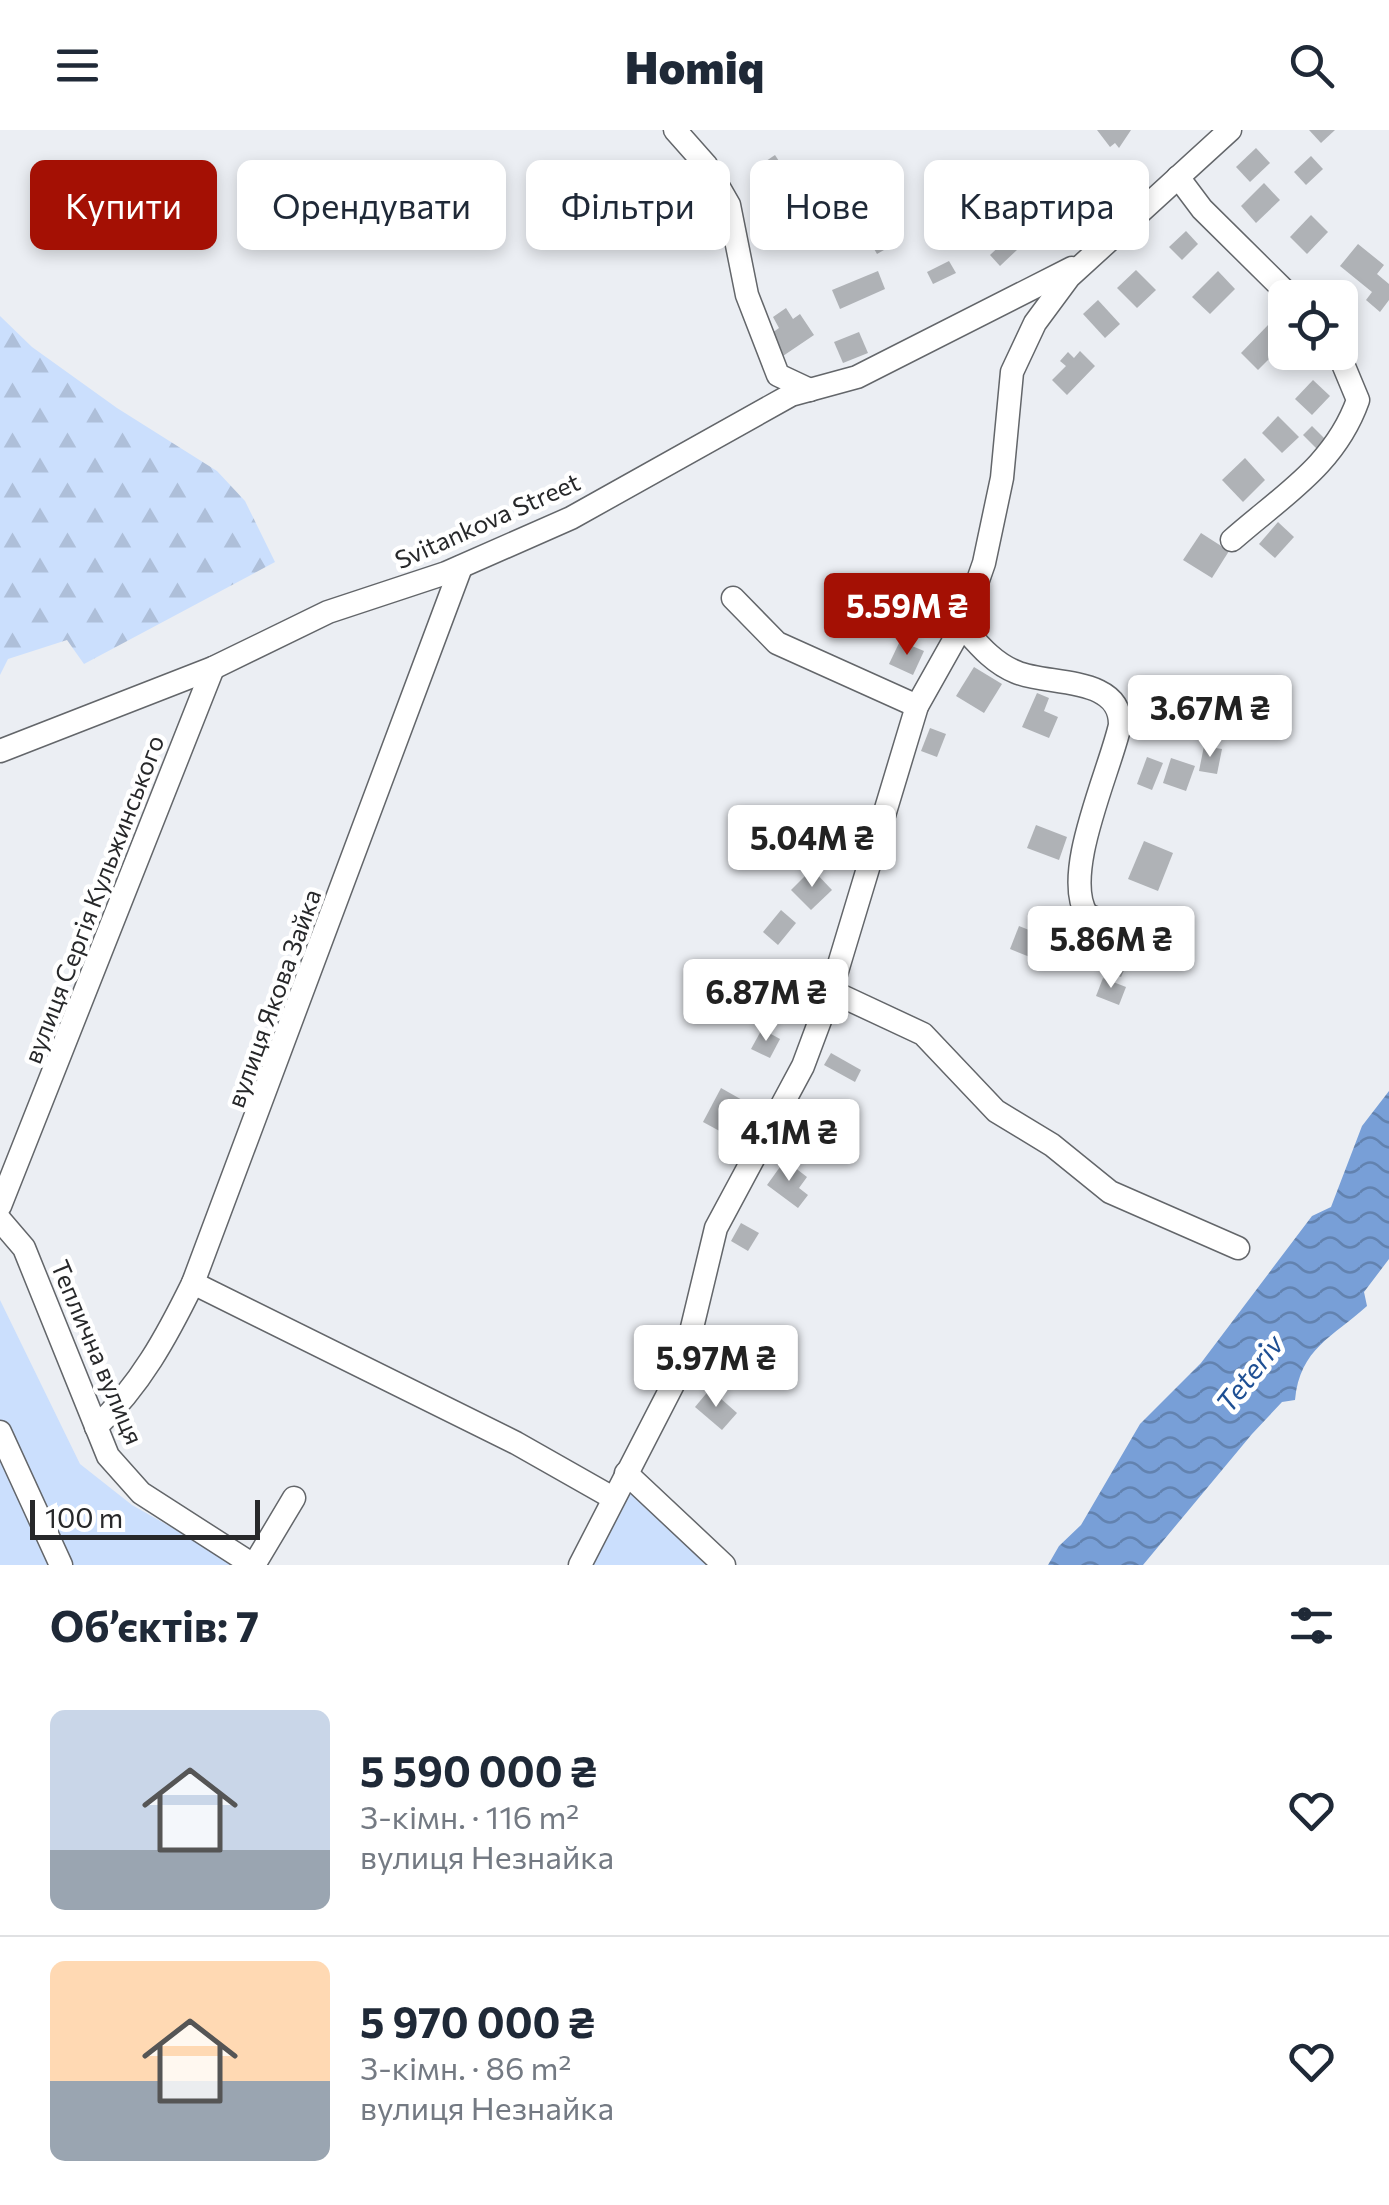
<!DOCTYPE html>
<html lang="uk">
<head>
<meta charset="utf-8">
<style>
	body { margin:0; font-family:Commissioner,sans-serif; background:#f6f6f7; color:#1f2937; height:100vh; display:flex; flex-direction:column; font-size:38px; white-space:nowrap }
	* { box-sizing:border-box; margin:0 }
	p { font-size:32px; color:#747a83 }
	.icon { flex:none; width:55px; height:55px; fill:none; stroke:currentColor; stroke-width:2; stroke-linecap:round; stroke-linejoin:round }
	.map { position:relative; height:1435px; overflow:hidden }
	.side { display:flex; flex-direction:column; background:#fff; flex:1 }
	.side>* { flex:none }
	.guide { position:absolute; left:30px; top:30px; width:1330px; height:90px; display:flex; gap:20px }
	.controls { position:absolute; left:1268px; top:150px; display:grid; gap:20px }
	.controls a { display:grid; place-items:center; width:90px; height:90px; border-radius:15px; background:#fff; box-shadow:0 5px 15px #0003; font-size:50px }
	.scale { position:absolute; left:30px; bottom:25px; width:230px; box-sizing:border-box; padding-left:10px; border:5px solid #27282a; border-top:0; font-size:28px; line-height:35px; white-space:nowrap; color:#27282a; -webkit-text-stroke:8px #fff; paint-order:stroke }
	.price { position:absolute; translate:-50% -85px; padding:0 22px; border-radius:10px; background:#fff; color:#222; font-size:32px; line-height:65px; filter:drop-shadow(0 2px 5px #0008) }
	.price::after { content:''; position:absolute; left:50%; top:60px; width:30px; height:22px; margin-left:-15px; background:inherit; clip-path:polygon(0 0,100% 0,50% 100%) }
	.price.active { background:#a41004; color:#fff }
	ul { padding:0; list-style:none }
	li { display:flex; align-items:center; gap:30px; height:250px; padding:0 50px }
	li+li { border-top:2px solid #e0e1e3 }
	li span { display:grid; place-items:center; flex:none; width:280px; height:200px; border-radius:15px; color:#555 }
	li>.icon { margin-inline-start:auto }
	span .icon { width:120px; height:120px; fill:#fffc; stroke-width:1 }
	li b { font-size:42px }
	h2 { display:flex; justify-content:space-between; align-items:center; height:120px; padding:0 50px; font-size:42px }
	.chip { padding:0 35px; border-radius:15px; background:#fff; box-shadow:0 5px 15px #0003; font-size:35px; line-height:90px }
	.chip.active { background:#a41004; color:#fff }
	header { display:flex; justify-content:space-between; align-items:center; height:130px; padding:0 50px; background:#fff; font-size:45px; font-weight:800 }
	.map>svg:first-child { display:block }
	.forest { fill:url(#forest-firs) }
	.garden { fill:#cbdffd }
	.water { fill:url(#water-waves) }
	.building { fill:#afb2b6 }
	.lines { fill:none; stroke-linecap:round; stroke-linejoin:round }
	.minor-casing { stroke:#63666a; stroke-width:25 }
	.minor { stroke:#fff; stroke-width:22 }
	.labels { text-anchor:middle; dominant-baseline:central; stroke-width:9; stroke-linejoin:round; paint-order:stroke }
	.street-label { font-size:25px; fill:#27282a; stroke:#fff }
	.water-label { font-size:28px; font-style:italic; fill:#1e4f93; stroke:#fff }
</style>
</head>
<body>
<header><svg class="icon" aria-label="menu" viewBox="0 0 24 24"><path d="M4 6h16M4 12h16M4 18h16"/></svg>Homiq<svg class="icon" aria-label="search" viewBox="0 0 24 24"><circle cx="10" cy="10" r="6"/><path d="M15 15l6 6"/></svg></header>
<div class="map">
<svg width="1389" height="1435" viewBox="0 0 1389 1435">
	<defs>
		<pattern id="forest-firs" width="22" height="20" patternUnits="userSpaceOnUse" patternTransform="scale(2.5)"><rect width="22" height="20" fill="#cbdffd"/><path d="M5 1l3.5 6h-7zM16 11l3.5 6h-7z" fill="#aebfd9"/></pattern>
		<pattern id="water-waves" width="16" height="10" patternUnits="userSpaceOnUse" patternTransform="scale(2.5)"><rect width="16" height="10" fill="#789fd7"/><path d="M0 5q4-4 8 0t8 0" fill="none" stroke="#6282af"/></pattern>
	</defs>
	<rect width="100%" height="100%" fill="#ebeef3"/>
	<path class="forest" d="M0 186 32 217 117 278 217 341 245 371 275 432 84 534 67 510 8 529 0 545Z"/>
	<g class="garden">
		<path d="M0 1170 80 1334 132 1375 238 1435H0Z"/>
		<path d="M633 1356 716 1435H593Z"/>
	</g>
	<path class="water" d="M1389 961V1129L1364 1162 1367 1176C1333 1207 1300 1218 1295 1270L1282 1272 1252 1304 1143 1435H1048L1059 1416 1081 1395 1140 1294 1201 1233 1312 1086 1331 1077 1362 996Z"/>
	<g class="building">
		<path d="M1097 0H1131L1119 18 1115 13 1110 17Z"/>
		<path d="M1309 0H1335L1321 13Z"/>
		<path d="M1256 18 1270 33 1250 52 1236 37Z"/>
		<path d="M775 25 788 45 770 57 757 37Z"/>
		<path d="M1311 26 1323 39 1306 55 1294 42Z"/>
		<path d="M1086 39 1098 53 1075 65 1067 55Z"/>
		<path d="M1264 53 1280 70 1256 93 1241 76Z"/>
		<path d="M871 83 891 116 877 124 858 91Z"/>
		<path d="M1311 85 1328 102 1307 124 1290 107Z"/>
		<path d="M999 89 1005 98 982 113 976 103Z"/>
		<path d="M1186 101 1198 114 1182 130 1169 117Z"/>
		<path d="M1009 107 1019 118 1000 136 990 125Z"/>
		<path d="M1358 114 1384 135 1377 144 1389 154V170L1380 182 1366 170 1372 162 1340 136Z"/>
		<path d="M949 131 956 143 933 154 927 142Z"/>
		<path d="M1136 140 1156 160 1137 178 1117 158Z"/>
		<path d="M878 141 885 159 840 179 832 160Z"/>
		<path d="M1218 141 1235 159 1210 184 1192 167Z"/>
		<path d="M1098 170 1120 194 1105 208 1083 184Z"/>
		<path d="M786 178 793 189 800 184 814 205 783 226 769 205 779 198 773 187Z"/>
		<path d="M1269 194 1285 213 1258 240 1241 223Z"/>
		<path d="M859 202 868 223 843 233 834 212Z"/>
		<path d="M1080 221 1095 236 1067 265 1052 250 1066 236 1060 231 1068 222 1074 228Z"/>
		<path d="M1313 250 1330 266 1312 285 1295 269Z"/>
		<path d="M1278 286 1299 307 1282 323 1262 303Z"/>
		<path d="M1312 296 1327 311 1318 320 1303 305Z"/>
		<path d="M1245 328 1265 350 1243 372 1222 350Z"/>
		<path d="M1278 392 1294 407 1275 428 1259 414Z"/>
		<path d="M1201 403 1229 421 1212 448 1183 430Z"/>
		<path d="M900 511 924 521 913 545 889 534Z"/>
		<path d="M974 537 1002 554 984 583 956 566Z"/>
		<path d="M1037 563 1049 568 1044 581 1058 587 1049 608 1022 597Z"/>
		<path d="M930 598 946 604 937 627 921 621Z"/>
		<path d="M1204 616 1222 619 1217 644 1199 641Z"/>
		<path d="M1147 627 1163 633 1152 660 1137 654Z"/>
		<path d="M1171 628 1195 636 1186 661 1163 653Z"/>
		<path d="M1036 695 1067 707 1059 730 1027 718Z"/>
		<path d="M1144 711 1173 723 1158 761 1128 749Z"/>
		<path d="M812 739 832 760 811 780 791 760Z"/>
		<path d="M781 780 796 793 778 815 763 802Z"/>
		<path d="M1019 796 1049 808 1040 831 1010 819Z"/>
		<path d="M1100 797 1123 806 1113 831 1126 836 1121 847 1085 833Z"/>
		<path d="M1103 848 1126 857 1119 875 1096 866Z"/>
		<path d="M762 899 780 909 770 928 751 919Z"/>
		<path d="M831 923 861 940 855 952 824 935Z"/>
		<path d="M721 958 744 971 727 1005 703 992Z"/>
		<path d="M785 1030 807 1047 799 1058 808 1065 798 1078 767 1055Z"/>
		<path d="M741 1093 759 1103 748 1121 731 1111Z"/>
		<path d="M710 1259 737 1283 722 1300 695 1277Z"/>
	</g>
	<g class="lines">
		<g class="minor-casing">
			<g id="minor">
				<path d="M675 0 706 35 729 75 747 165 778 245 810 260"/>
				<path d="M1178 47 1202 79 1292 168"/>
				<path d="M1232 410C1283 365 1335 335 1358 270L1338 222"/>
				<path d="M733 468 777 513 917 576"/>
				<path d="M962 496C978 514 993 533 1016 542 1047 556 1121 545 1120 595 1110 641 1061 744 1087 785L1125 800"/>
				<path d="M0 621 213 538 328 482 446 443 571 388 791 265 857 247 1072 138"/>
				<path d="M1071 828 1087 785"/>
				<path d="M831 861 923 904 996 981 1052 1015 1110 1062 1238 1118"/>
				<path d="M0 1076 213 538"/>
				<path d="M0 1090 24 1118 108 1326 141 1363 253 1435"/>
				<path d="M193 1153 516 1313 613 1368"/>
				<path d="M96 1297C140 1256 167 1206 193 1153L461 437"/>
				<path d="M0 1302 61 1435"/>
				<path d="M626 1343 724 1435"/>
				<path d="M254 1435 294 1368"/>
				<path d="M580 1435 683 1235 716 1098 803 936 831 861 917 576 962 496 984 433 1002 348 1012 242 1035 193 1069 147 1230 0"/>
			</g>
		</g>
		<use href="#minor" class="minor"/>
	</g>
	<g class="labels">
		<g class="street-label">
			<text transform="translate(487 390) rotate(-24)">Svitankova Street</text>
			<text transform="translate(93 769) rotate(-69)">вулиця Сергія Кульжинського</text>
			<text transform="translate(273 868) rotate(-70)">вулиця Якова Зайка</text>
			<text transform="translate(98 1222) rotate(67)">Теплична вулиця</text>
		</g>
		<g class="water-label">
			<text transform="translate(1249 1243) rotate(-52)">Teteriv</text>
		</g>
	</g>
</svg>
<div class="controls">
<a><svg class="icon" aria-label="locate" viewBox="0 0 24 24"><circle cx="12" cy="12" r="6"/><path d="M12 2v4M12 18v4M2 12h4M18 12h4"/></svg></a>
</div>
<div class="scale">100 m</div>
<b class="price active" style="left:907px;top:528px">5.59M ₴</b>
<b class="price" style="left:1210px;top:630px">3.67M ₴</b>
<b class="price" style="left:812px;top:760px">5.04M ₴</b>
<b class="price" style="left:1111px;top:861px">5.86M ₴</b>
<b class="price" style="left:766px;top:914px">6.87M ₴</b>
<b class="price" style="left:789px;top:1054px">4.1M ₴</b>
<b class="price" style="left:716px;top:1280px">5.97M ₴</b>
<div class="guide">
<a class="chip active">Купити</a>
<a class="chip">Орендувати</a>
<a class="chip">Фільтри</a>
<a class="chip">Нове</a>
<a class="chip">Квартира</a>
</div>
</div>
<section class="side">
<h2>Об’єктів: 7<svg class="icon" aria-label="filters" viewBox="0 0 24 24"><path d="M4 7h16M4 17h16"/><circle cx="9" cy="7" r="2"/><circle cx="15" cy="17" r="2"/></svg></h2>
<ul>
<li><span style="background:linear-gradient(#c9d6e8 70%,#9aa5b1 0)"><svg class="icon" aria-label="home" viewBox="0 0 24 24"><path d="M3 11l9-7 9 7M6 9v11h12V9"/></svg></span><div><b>5 590 000 ₴</b><p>3-кімн. · 116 m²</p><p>вулиця Незнайка</p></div><svg class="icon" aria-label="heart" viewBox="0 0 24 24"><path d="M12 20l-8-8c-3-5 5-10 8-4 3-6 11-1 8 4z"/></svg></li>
<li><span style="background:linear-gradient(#ffd9b3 60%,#9aa5b1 0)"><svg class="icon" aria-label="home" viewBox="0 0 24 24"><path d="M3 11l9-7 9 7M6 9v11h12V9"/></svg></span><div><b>5 970 000 ₴</b><p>3-кімн. · 86 m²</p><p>вулиця Незнайка</p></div><svg class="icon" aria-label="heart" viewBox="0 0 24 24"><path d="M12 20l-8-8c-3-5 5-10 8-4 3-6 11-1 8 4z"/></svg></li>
</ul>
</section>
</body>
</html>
